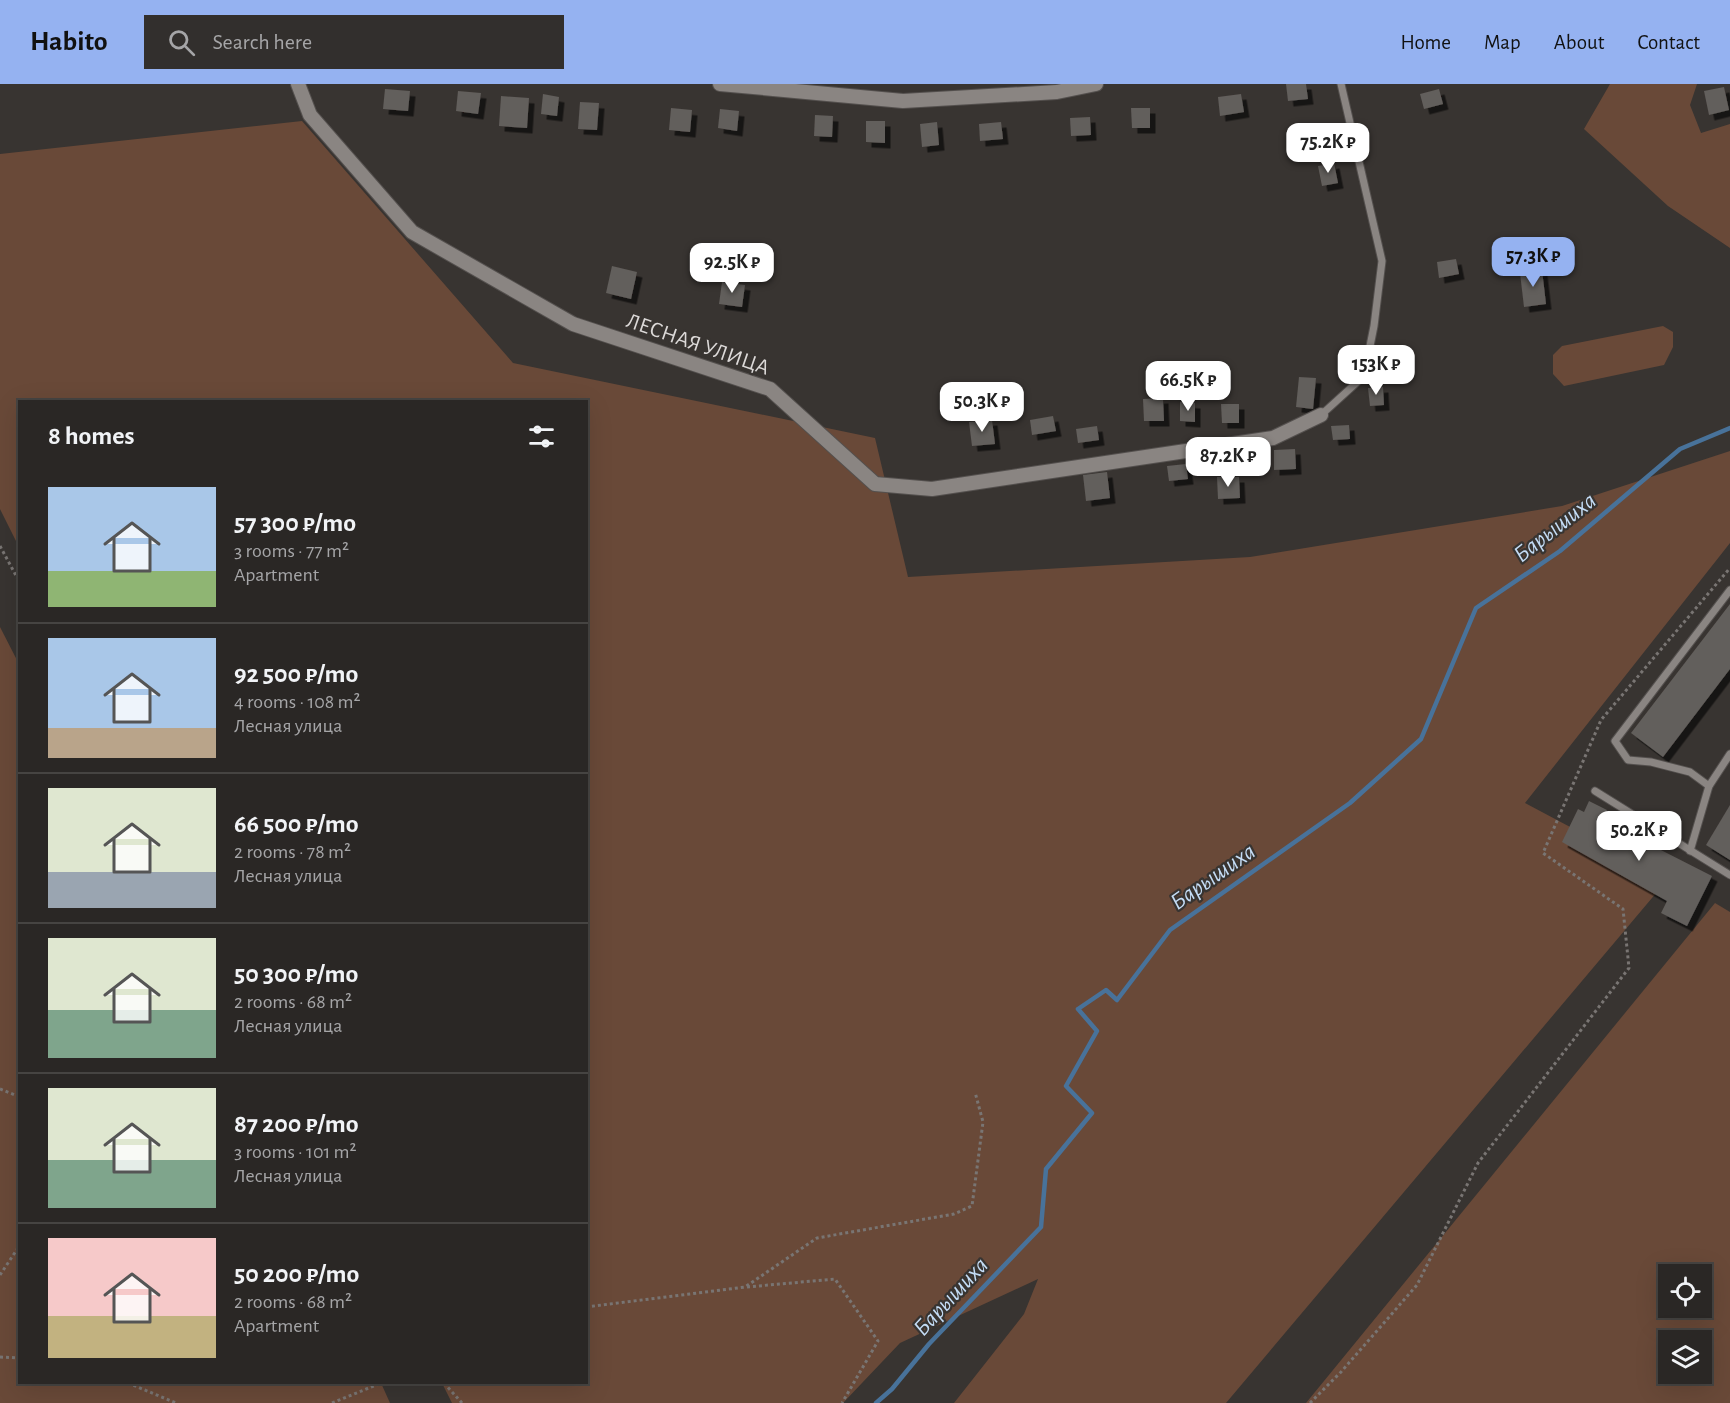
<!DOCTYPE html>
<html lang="en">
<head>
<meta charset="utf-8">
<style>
	body { margin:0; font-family:"Alegreya Sans",sans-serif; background:#322f2d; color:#f1f3f6; height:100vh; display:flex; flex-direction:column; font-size:22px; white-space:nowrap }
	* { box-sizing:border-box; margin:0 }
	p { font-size:20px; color:#a5a5a7 }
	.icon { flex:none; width:33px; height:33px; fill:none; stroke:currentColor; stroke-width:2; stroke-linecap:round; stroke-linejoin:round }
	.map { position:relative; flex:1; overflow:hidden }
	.panel { position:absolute; left:18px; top:316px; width:570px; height:984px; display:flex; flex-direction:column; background:#2a2725; border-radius:0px; box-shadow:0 6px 24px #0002,0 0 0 2px #464442 }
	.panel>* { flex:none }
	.tools { position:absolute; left:1658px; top:1180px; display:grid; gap:12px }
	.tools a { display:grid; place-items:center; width:54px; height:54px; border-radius:0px; background:#2a2725; box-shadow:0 6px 24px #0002,0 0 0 2px #464442; font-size:30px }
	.price { position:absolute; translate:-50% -51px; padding:0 14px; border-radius:12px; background:#fff; color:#222; font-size:20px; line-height:39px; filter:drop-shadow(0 2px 3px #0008) }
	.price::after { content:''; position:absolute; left:50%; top:36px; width:18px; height:14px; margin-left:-9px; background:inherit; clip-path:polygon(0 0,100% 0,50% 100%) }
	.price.on { background:#95b2f1; color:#111 }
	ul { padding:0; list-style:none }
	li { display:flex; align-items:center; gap:18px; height:150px; padding:0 30px }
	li+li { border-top:2px solid #464442 }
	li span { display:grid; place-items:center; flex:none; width:168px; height:120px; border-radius:0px; color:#555 }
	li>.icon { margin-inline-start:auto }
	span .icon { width:72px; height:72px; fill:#fffc; stroke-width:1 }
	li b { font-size:26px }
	h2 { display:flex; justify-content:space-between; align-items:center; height:72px; padding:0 30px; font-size:26px }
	header { display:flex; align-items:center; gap:36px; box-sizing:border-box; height:84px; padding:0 30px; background:#95b2f1; color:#111 }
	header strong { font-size:28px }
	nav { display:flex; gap:33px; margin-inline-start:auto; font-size:21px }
	.search { width:420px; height:54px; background:#322f2d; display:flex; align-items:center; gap:15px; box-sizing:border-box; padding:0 21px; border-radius:0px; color:#a5a5a7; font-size:22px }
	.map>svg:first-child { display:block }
	.green { fill:#694938; fill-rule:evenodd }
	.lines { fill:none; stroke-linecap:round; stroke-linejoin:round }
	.stream { stroke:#48729a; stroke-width:4.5 }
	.building { fill:#625e5b; filter:url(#shadow) }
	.lane-casing { stroke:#54504e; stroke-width:9 }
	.street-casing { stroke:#54504e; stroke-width:16 }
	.path { stroke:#797573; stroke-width:3; stroke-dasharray:3 3; stroke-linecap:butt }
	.lane { stroke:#8a8582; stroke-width:7 }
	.street { stroke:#8a8582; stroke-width:14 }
	.labels { text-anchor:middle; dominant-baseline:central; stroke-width:4.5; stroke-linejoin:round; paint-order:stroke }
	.street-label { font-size:22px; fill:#dcd9d8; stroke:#383431 }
	.water-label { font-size:24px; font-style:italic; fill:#c4dcf5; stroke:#383431 }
</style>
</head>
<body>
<header>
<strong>Habito</strong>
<div class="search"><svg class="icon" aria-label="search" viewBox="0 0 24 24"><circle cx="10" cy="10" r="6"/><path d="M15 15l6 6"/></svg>Search here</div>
<nav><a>Home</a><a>Map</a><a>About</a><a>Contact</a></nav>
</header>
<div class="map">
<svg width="1730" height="1319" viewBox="0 0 1730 1319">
	<defs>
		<filter id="shadow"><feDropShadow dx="5.5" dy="5.5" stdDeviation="0" flood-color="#0009"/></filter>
	</defs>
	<rect width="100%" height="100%" fill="#383431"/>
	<g class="green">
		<path d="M1610 0H1697L1690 21 1701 49 1730 40V164L1668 122 1584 45Z"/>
		<path d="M302 37 513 279 875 354 908 493 1250 473 1562 422 1730 367V459L1525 719 1668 795 1226 1319H954L1024 1230 1038 1195 900 1259 843 1319H452L442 1299H586V318H20L19 463 0 425V70Z"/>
		<path d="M1663 242 1673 248V263L1664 281 1564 302 1553 290V271L1562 262Z"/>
		<path d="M0 543 20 582V1299H381L390 1319H0Z"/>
		<path d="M1715 819 1730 828V1319H1306ZM1668 1191H1701V1224H1668ZM1668 1257H1701V1290H1668Z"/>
	</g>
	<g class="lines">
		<path class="stream" d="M876 1319 892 1305 929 1260 1041 1143 1046 1085 1092 1029 1066 1002 1097 947 1078 925 1106 906 1117 916 1170 846 1350 719 1421 655 1476 524 1560 467 1680 365 1730 344"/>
	</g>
	<g class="building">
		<path d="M1286 0H1306L1308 15 1288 17Z"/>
		<path d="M1724 3 1729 26 1709 31 1704 7Z"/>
		<path d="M385 5 410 7 408 27 383 25Z"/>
		<path d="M1439 5 1443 20 1424 25 1420 10Z"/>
		<path d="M458 7 481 9 478 30 456 27Z"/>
		<path d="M543 10 559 13 557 32 541 30Z"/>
		<path d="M1241 10 1244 28 1220 32 1218 13Z"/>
		<path d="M501 12 529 14 527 44 499 42Z"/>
		<path d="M580 18 599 19 597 46 578 45Z"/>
		<path d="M671 24 692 26 690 48 669 46Z"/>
		<path d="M1131 24H1150V44H1132Z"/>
		<path d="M720 25 739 27 737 47 718 44Z"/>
		<path d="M815 31 833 32 832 53 814 52Z"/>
		<path d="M1090 33 1091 51 1071 52 1070 34Z"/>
		<path d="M866 37H885V59L866 58Z"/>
		<path d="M937 38 939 61 922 63 920 40Z"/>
		<path d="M1001 38 1003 55 980 57 979 40Z"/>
		<path d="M1334 79 1338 99 1322 102 1318 82Z"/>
		<path d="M1456 175 1459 190 1439 194 1437 178Z"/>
		<path d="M612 182 637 188 631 215 606 209Z"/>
		<path d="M1542 186 1546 220 1524 223 1520 189Z"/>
		<path d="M722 198 745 201 742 223 719 220Z"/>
		<path d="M1299 293 1316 294 1313 325 1296 323Z"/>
		<path d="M1383 303 1384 321 1370 322 1368 304Z"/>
		<path d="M1163 314 1164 337H1144L1143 315Z"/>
		<path d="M1180 318 1195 319V338L1180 337Z"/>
		<path d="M1221 320H1239V339H1222Z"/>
		<path d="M1053 332 1056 347 1032 351 1030 336Z"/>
		<path d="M992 336 995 360 972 362 969 338Z"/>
		<path d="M1349 341 1350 355 1333 356 1331 342Z"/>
		<path d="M1097 342 1099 356 1078 359 1076 345Z"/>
		<path d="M1295 365 1296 385 1274 386V366Z"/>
		<path d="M1186 380 1188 395 1169 397 1167 382Z"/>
		<path d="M1107 388 1110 414 1086 417 1083 391Z"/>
		<path d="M1217 393H1239L1240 414 1218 415Z"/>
		<path d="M1730 520V585L1663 673 1631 649Z"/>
		<path d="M1589 717 1607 726 1602 736 1712 792 1687 842 1661 829 1667 817 1562 758 1578 725 1584 728Z"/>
		<path d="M1730 721V776L1706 761Z"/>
	</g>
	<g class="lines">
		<g class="lane-casing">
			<g id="lane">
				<path d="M1321 331 1364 292 1374 242 1382 177 1341 0"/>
				<path d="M1709 702 1690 688 1651 678 1628 676 1615 657 1730 506"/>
				<path d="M1595 707 1730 791"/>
				<path d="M1690 767 1709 702 1730 670"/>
			</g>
		</g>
		<g class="street-casing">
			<g id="street">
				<path d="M298 0 310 31 412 148 573 240 770 305 875 400 932 405 1273 354 1321 331"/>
				<path d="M720 0 903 17 1057 8 1096 0"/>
			</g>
		</g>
		<g class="path">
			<path d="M0 462 20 499"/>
			<path d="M0 1005 20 1013"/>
			<path d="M0 1191 20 1161"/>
			<path d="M747 1203 835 1195 878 1257 842 1319"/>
			<path d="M586 1223 745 1203 817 1154 954 1130 972 1122 983 1038 975 1008"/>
			<path d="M0 1273 20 1274"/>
			<path d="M128 1299 176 1319"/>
			<path d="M444 1299 462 1319"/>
			<path d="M332 1319 381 1299"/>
			<path d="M1310 1319 1341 1288 1417 1201 1478 1079 1629 884 1623 825 1543 769 1601 636 1730 484"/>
		</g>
		<use href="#lane" class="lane"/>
		<use href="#street" class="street"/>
	</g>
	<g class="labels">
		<g class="street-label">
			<text transform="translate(698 260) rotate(19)">ЛЕСНАЯ УЛИЦА</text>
		</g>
		<g class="water-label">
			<text transform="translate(1555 444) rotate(-38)">Барышиха</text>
			<text transform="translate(1213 793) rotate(-35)">Барышиха</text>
			<text transform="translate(951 1213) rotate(-47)">Барышиха</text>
		</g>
	</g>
</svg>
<div class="tools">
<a><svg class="icon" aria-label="locate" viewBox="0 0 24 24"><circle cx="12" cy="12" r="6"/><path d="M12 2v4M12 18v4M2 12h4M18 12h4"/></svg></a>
<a><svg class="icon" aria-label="layers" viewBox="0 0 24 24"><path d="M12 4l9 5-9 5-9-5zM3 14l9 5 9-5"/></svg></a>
</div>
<b class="price" style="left:1328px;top:90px">75.2K ₽</b>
<b class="price on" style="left:1533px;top:204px">57.3K ₽</b>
<b class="price" style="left:732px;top:210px">92.5K ₽</b>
<b class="price" style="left:1376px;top:312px">153K ₽</b>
<b class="price" style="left:1188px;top:328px">66.5K ₽</b>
<b class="price" style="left:982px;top:349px">50.3K ₽</b>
<b class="price" style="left:1228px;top:404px">87.2K ₽</b>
<b class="price" style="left:1639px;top:778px">50.2K ₽</b>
<section class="panel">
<h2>8 homes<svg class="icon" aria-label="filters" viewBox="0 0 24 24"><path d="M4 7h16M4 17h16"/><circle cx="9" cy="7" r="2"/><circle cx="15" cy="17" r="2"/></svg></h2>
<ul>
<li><span style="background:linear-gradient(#a9c7e8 70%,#8fb573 0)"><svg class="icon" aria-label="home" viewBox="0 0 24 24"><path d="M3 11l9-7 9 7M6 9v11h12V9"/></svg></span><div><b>57 300 ₽/mo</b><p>3 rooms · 77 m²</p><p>Apartment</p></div></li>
<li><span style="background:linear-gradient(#a9c7e8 75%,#b9a48a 0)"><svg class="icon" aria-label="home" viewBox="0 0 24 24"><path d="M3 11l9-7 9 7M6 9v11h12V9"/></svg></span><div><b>92 500 ₽/mo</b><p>4 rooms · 108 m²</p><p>Лесная улица</p></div></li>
<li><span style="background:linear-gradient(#dfe7d0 70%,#9aa5b1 0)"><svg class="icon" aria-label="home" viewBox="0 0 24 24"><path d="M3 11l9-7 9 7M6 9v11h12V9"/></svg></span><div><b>66 500 ₽/mo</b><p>2 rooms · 78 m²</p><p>Лесная улица</p></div></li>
<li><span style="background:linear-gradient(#dfe7d0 60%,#7fa58c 0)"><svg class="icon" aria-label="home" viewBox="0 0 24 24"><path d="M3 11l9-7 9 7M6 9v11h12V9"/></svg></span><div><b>50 300 ₽/mo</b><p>2 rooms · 68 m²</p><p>Лесная улица</p></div></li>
<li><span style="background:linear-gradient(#dfe7d0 60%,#7fa58c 0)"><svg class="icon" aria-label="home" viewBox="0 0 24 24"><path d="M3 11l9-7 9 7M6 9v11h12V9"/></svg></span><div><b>87 200 ₽/mo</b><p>3 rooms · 101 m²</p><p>Лесная улица</p></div></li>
<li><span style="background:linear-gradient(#f6c9c9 65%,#c2b280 0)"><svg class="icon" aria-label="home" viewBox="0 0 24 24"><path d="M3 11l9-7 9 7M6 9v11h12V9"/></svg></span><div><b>50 200 ₽/mo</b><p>2 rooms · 68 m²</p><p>Apartment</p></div></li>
</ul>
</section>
</div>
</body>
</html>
